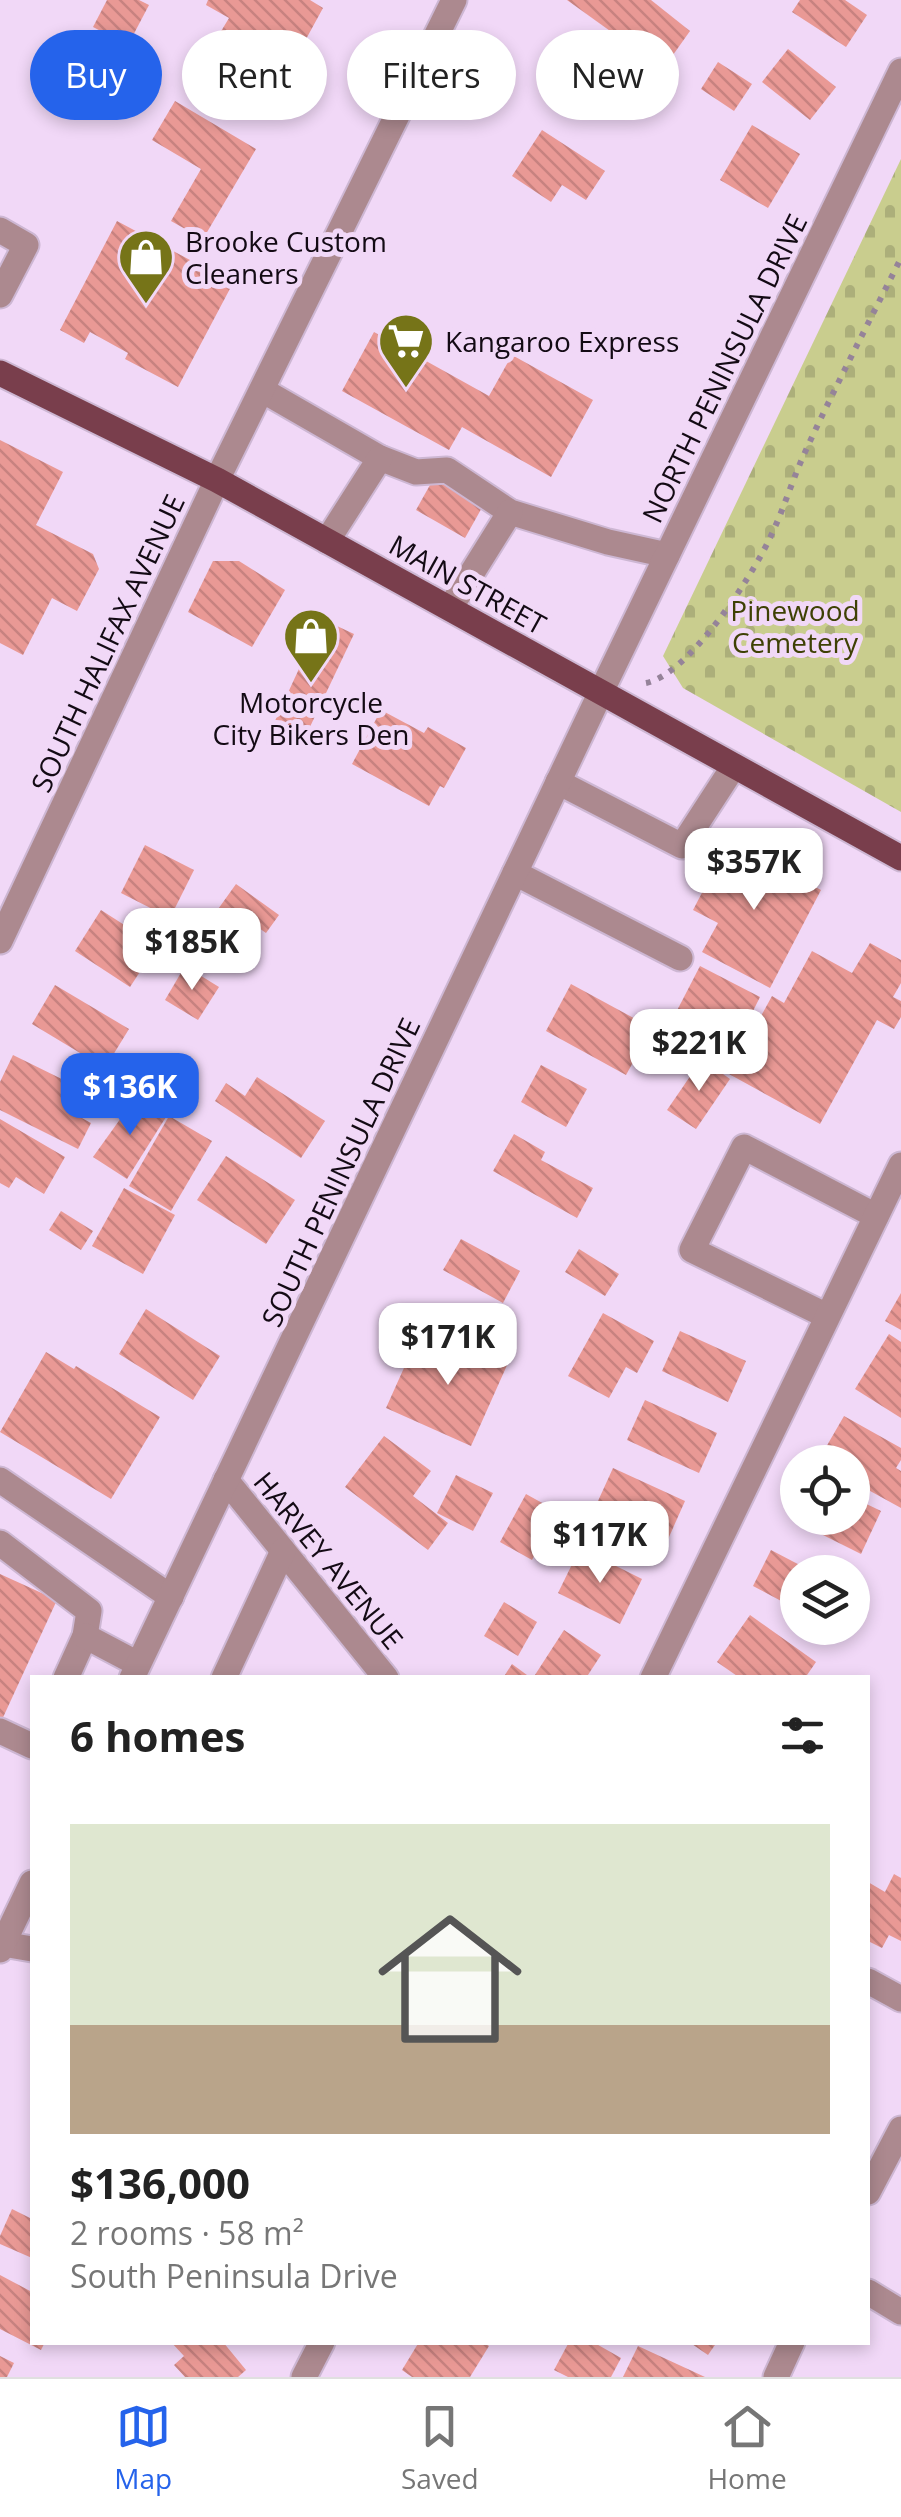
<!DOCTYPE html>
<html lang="en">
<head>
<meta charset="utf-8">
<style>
	body { margin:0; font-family:"Open Sans",sans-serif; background:#f2f2f2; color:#222; height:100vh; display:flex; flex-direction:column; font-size:38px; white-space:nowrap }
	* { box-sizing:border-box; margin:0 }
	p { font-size:32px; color:#767676 }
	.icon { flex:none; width:55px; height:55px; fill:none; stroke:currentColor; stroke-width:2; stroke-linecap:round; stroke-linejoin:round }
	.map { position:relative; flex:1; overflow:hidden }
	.panel { position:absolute; left:30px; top:1675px; width:840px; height:670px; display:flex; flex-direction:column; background:#fff; border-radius:0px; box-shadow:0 5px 15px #0003 }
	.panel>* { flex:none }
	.banner { position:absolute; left:30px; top:30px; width:842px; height:90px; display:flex; gap:20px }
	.buttons { position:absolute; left:780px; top:1445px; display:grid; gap:20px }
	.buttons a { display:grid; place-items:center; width:90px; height:90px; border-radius:50%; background:#fff; box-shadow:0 5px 15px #0003; font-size:50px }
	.price { position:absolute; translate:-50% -85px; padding:0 22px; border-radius:20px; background:#fff; color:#222; font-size:32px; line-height:65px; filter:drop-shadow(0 2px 5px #0008) }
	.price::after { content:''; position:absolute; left:50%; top:60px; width:30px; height:22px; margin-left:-15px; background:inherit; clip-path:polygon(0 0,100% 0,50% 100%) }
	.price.current { background:#2563eb; color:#fff }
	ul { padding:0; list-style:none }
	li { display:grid; align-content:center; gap:20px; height:530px; padding:0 40px }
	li+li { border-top:2px solid #e0e0e0 }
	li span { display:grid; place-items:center; height:310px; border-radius:0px; color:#555 }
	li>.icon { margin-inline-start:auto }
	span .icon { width:180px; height:180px; fill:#fffc; stroke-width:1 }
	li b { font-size:42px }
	h2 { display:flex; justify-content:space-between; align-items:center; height:120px; padding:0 40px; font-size:42px }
	.chip { padding:0 35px; border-radius:45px; background:#fff; box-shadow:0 5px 15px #0003; font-size:35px; line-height:90px }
	.chip.current { background:#2563eb; color:#fff }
	.tabs { display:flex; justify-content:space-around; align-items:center; height:140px; border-top:2px solid #e0e0e0; background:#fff; font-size:28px; color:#767676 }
	.tabs a { display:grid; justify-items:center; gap:5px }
	.tabs .current { color:#2563eb }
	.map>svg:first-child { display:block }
	.cemetery { fill:url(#cemetery-stones) }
	.building { fill:url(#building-back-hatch) }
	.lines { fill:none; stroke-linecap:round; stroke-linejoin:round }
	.minor-casing { stroke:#cdb7d3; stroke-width:29 }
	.major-casing { stroke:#cdb7d3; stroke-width:29 }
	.path { stroke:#958399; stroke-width:6; stroke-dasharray:5 8; stroke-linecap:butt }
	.minor { stroke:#ac898f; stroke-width:25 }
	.major { stroke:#793e4c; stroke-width:25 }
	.labels { text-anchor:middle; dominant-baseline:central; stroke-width:10; stroke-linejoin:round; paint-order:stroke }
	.poi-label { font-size:28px; fill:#130a14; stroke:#f1d8f7; text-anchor:start }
	.street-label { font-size:28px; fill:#130a14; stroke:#f1d8f7 }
	.park-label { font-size:28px; fill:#3e4004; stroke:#f1d8f7 }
</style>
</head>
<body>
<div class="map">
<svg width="901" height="2377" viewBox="0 0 901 2377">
	<defs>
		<pattern id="cemetery-stones" width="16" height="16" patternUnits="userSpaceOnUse" patternTransform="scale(2.5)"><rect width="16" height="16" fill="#c9cd8e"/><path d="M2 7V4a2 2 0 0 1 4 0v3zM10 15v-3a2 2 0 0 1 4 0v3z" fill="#acaf7a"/></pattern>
		<pattern id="building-back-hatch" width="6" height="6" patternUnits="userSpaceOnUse" patternTransform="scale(2.5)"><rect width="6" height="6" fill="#e99995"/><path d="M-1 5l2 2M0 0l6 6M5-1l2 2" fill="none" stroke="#c78280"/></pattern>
	</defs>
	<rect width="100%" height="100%" fill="#f1d8f7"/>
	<path class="cemetery" d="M901 159V812L683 688 663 656Z"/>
	<g class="building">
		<path d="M107 0H139L149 5 128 45 93 27Z"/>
		<path d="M208 0H310L323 8 281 85 257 72 262 63 217 38 229 18 206 5Z"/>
		<path d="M567 0H651L690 31 663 69Z"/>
		<path d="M800 0H845L867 15 846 47 792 12Z"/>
		<path d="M788 49 836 87 810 120 762 82Z"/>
		<path d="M718 62 752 84 734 111 701 89Z"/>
		<path d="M175 101 256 149 203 239 171 221 201 169 152 140Z"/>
		<path d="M752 125 800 154 768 208 720 180Z"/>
		<path d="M542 130 605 171 586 200 562 185 551 202 512 176Z"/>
		<path d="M117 221 233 283 178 387 125 359 128 353 90 332 84 343 60 330Z"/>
		<path d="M374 332 489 396 512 355 593 400 551 477 462 427 449 450 342 391Z"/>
		<path d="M0 440 63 472 36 525 93 554 99 569 77 611 52 598 23 655 0 643Z"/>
		<path d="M435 476 484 504 465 538 416 510Z"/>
		<path d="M213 561H239L285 590 252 647 188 612Z"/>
		<path d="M322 619 354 634 299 750 268 736Z"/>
		<path d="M381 710 424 733 428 727 466 748 444 788 440 786 429 806 352 764Z"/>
		<path d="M729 841 821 890 770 988 702 952 718 923 693 910Z"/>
		<path d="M145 845 194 870 170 918 121 893Z"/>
		<path d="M236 884 279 915 266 933 249 921 228 952 201 933Z"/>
		<path d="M101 910 157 946 130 987 75 951Z"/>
		<path d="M870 943 901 960V983L893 997 901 1001V1017L894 1029 877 1020 820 1124 729 1074 772 996 784 1003 812 951 852 973Z"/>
		<path d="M185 966 219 987 198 1020 165 1000Z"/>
		<path d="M700 966 760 997 729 1059 668 1028Z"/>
		<path d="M571 984 652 1028 626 1075 546 1031Z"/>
		<path d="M55 985 129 1029 105 1068 32 1024Z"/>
		<path d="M13 1055 78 1087 67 1110 91 1123 78 1149 0 1110V1082Z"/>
		<path d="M702 1059 730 1079 696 1129 667 1110Z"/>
		<path d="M541 1065 587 1089 566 1127 521 1102Z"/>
		<path d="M257 1077 325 1121 301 1158 215 1101 226 1083 245 1096Z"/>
		<path d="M136 1097 166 1117 127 1179 93 1157Z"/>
		<path d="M169 1116 212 1141 171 1211 129 1186Z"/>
		<path d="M0 1119 65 1157 44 1194 16 1177 9 1188 0 1183Z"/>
		<path d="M514 1134 545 1152 541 1160 593 1188 577 1218 493 1171Z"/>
		<path d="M226 1156 295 1200 266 1244 197 1200Z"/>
		<path d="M124 1188 175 1215 143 1274 92 1246Z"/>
		<path d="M61 1211 93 1231 81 1250 49 1230Z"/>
		<path d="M461 1239 520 1271 503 1303 443 1270Z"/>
		<path d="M579 1249 619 1274 605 1296 565 1272Z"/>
		<path d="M901 1293V1330L885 1321Z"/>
		<path d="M146 1309 220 1356 193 1400 119 1354Z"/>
		<path d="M603 1313 654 1341 637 1373 626 1367 609 1398 568 1376Z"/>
		<path d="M680 1331 746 1361 728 1402 662 1371Z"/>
		<path d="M440 1332 508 1363 471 1446 386 1408 412 1350 429 1357Z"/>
		<path d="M889 1334 901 1342V1418L855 1389Z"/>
		<path d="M46 1352 74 1369 76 1366 160 1417 111 1499 0 1432Z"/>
		<path d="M645 1400 717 1433 699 1473 627 1440Z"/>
		<path d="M844 1416 901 1448V1460L896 1468 901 1471V1508L852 1481V1462L818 1461Z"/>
		<path d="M384 1436 431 1471 413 1496 448 1523 428 1550 345 1487Z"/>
		<path d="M613 1468 685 1501 665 1546 593 1512Z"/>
		<path d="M456 1475 493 1493 473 1531 437 1513Z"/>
		<path d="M526 1494 571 1519 555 1551 541 1543 532 1560 500 1542Z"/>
		<path d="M852 1497 881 1511 861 1554 791 1519 798 1507V1518H852Z"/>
		<path d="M580 1548 642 1579 620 1624 558 1593Z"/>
		<path d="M771 1550 813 1572H798V1610L753 1586Z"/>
		<path d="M0 1574 57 1600 0 1724Z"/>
		<path d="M504 1602 537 1622 518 1656 484 1636Z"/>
		<path d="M750 1615 816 1662 805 1678H740L717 1662Z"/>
		<path d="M564 1630 601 1655 586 1678H533Z"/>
		<path d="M512 1664 531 1678H503Z"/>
		<path d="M894 1874 901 1878V1941L889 1935 882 1948 868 1941V1882L885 1892Z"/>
		<path d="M12 2209 32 2219V2258L0 2244V2236Z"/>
		<path d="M0 2275 32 2292V2342H45L41 2350 0 2329Z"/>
		<path d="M171 2342H223L246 2370 238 2377H185L174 2365 184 2356Z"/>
		<path d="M419 2342H484L489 2346 470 2377H412L402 2370Z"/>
		<path d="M569 2342H593L621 2358 611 2377H568L554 2370Z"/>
		<path d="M689 2342H717L708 2355Z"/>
		<path d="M638 2346 705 2377H623Z"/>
		<path d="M0 2356 14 2363 7 2377H0Z"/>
	</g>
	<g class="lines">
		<g class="minor-casing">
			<g id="minor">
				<path d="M0 230 26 245 0 295"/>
				<path d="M262 390 380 458 416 472 447 470 510 512 608 542 667 555"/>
				<path d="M327 541 380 458"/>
				<path d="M450 608 510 512"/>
				<path d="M558 782 682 846 734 766"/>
				<path d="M515 873 680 958"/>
				<path d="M0 941 217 480 454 0"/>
				<path d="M827 1316 692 1250 744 1147 876 1216"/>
				<path d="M0 1480 171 1597"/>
				<path d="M226 1480 386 1678"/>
				<path d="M0 1543 89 1611 85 1636 66 1678"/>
				<path d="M85 1636 138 1664"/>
				<path d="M132 1678 601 692 901 71"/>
				<path d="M224 1678 283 1551"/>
				<path d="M653 1678 901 1165"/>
				<path d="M0 1731 32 1746"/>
				<path d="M3 1944 32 1949"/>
				<path d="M0 1950 32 1883"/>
				<path d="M868 1981 901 1999"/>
				<path d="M868 2192 901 2129"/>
				<path d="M868 2292 901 2312"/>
				<path d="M304 2377 322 2342"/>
				<path d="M776 2377 792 2342"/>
			</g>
		</g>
		<g class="major-casing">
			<path id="major" d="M0 373 217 480 901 858"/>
		</g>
		<path class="path" d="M646 683C688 675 750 579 768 542 783 512 792 480 806 450 836 385 869 322 901 258"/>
		<use href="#minor" class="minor"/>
		<use href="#major" class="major"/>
	</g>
	<defs>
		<g id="shop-pin" transform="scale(2.875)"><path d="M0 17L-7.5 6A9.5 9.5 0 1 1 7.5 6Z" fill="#767418" stroke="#f1d8f7"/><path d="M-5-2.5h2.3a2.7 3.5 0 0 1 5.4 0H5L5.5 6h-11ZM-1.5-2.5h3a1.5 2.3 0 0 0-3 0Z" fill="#fff"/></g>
		<g id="supermarket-pin" transform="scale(2.875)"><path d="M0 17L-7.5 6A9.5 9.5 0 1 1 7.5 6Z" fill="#767418" stroke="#f1d8f7"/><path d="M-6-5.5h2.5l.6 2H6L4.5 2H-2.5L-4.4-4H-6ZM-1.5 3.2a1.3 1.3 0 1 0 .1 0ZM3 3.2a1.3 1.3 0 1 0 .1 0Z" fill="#fff"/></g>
	</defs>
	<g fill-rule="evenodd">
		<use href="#shop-pin" x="146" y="257"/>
		<use href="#supermarket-pin" x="406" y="341"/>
		<use href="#shop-pin" x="311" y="636"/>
	</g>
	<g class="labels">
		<g class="poi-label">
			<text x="185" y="241">Brooke Custom<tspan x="185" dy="32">Cleaners</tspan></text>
			<text x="445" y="341">Kangaroo Express</text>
			<text x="311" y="702" text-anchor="middle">Motorcycle<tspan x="311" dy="32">City Bikers Den</tspan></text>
		</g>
		<g class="street-label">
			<text transform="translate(724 368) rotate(-64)">NORTH PENINSULA DRIVE</text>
			<text transform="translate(468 584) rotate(29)">MAIN STREET</text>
			<text transform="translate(107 643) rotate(-65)">SOUTH HALIFAX AVENUE</text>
			<text transform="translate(340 1172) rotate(-65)">SOUTH PENINSULA DRIVE</text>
			<text transform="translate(329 1560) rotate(51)">HARVEY AVENUE</text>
		</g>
		<g class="park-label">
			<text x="795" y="610">Pinewood<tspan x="795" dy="32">Cemetery</tspan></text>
		</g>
	</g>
</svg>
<div class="buttons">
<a><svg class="icon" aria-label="locate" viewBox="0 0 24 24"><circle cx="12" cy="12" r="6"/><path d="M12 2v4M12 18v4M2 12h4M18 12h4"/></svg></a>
<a><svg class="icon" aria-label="layers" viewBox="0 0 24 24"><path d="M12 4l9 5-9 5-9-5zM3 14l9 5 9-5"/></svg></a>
</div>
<b class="price" style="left:754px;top:913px">$357K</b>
<b class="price" style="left:192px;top:993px">$185K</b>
<b class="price" style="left:699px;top:1094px">$221K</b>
<b class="price current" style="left:130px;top:1138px">$136K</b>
<b class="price" style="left:448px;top:1388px">$171K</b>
<b class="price" style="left:600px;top:1586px">$117K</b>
<div class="banner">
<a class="chip current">Buy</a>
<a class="chip">Rent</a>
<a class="chip">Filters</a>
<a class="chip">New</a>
</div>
<section class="panel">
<h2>6 homes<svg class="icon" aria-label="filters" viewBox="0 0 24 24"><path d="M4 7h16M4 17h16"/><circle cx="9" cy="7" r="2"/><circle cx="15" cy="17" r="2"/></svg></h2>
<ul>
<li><span style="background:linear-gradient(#dfe7d0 65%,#b9a48a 0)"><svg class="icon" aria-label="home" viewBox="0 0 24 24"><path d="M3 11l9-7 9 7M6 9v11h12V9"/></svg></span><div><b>$136,000</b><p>2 rooms · 58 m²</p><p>South Peninsula Drive</p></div></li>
</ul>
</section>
</div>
<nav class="tabs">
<a class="current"><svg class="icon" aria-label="map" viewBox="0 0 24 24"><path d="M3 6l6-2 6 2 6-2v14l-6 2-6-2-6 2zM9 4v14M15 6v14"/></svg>Map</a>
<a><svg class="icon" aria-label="saved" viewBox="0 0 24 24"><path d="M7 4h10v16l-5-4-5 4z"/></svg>Saved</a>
<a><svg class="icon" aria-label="home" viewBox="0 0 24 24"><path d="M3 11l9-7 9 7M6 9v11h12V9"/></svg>Home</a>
</nav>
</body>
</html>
